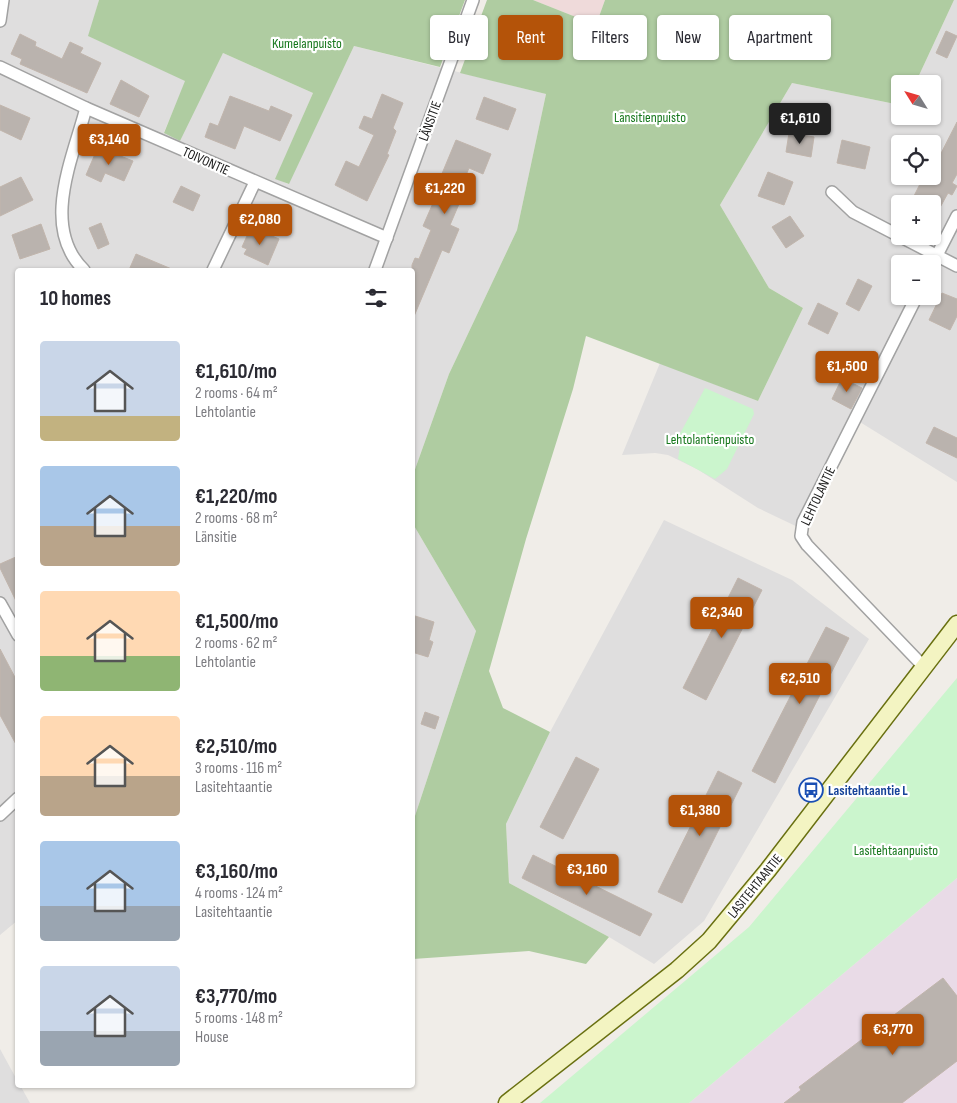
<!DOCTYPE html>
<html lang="en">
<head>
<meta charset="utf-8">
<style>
	body { margin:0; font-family:"Sofia Sans Condensed",sans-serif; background:#f2f2f3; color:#2b2b33; height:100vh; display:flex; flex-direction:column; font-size:19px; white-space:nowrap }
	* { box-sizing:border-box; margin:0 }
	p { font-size:16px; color:#7c7c81 }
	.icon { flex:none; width:28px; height:28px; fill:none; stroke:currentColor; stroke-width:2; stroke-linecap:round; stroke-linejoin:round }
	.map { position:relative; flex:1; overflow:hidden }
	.details { position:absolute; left:15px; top:268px; width:400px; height:820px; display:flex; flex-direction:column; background:#fff; border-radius:5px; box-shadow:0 1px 4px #0004 }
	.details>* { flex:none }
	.guide { position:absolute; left:430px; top:15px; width:451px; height:45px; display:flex; gap:10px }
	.needle { width:32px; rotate:307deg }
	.tools { position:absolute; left:891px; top:75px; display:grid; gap:10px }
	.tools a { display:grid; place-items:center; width:50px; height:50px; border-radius:5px; background:#fff; box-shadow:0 1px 4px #0004; font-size:25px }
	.price { position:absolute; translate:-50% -42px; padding:0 11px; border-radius:5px; background:#b45309; color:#fff; font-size:16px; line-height:32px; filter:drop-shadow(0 1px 2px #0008) }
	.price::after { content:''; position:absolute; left:50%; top:30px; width:15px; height:11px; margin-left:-8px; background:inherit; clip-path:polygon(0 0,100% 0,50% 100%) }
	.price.active { background:#222; color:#fff }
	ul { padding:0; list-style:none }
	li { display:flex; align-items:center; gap:15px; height:125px; padding:0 25px }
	li span { display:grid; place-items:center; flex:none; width:140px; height:100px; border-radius:5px; color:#555 }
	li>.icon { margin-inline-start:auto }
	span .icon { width:60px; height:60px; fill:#fffc; stroke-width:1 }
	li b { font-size:21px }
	h2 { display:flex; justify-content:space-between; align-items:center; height:60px; padding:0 25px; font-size:21px }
	.tag { padding:0 18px; border-radius:5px; background:#fff; box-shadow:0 1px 4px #0004; font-size:18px; line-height:45px }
	.tag.active { background:#b45309; color:#fff }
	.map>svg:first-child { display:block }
	.residential { fill:#dfdede; fill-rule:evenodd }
	.commercial { fill:#efdada }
	.industrial { fill:#e9dbe7 }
	.forest { fill:#afcca1 }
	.park { fill:#cbf5cd }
	.building { fill:#bab3ae; stroke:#c1b5ac }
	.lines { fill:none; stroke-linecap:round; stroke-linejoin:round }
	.street-casing { stroke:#a2a2a2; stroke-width:14 }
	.secondary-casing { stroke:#697010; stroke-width:19 }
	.street { stroke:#fff; stroke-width:11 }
	.secondary { stroke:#f3f4c2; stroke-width:16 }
	.labels { text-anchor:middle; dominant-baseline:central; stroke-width:4.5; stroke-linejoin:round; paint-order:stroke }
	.park-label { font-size:14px; fill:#16771c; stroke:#fff }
	.street-label { font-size:14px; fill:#212121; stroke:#fff }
	.transit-label { font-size:14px; font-weight:bold; fill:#164399; stroke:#fff; text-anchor:start }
</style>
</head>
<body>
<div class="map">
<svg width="957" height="1103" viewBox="0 0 957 1103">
	<rect width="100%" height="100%" fill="#f0ede8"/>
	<g class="residential">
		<path d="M0 0H99L89 36 186 81 164 132 179 140 223 53 313 93 276 178 288 184 354 46 546 94 517 230 449 374 413 475 412 270H18V920L0 935Z"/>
		<path d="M954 0H957V482L855 419 802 529 758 508 697 469 668 455 655 453 622 455 660 363 758 401 803 308 769 288 720 205 792 83 900 105V116H932V84H915ZM900 144H932V176H900ZM900 204H932V236H900ZM900 264H932V296H900Z"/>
		<path d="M664 520 792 580 869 639 704 921 654 964 609 937 509 883 506 824 550 732Z"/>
		<path d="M413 524 476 631 413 822Z"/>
		<path d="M0 1049 17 1080 18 1085H20L30 1103H0Z"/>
	</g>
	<path class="commercial" d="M533 0H605L596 25Z"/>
	<path class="industrial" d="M957 878V1103H689Z"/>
	<g class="forest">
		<path d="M99 0H465L440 67 354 46 289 184 275 179 313 93 223 53 180 141 164 133 185 81 88 36Z"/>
		<path d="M487 0H533L596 25 605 0H954L915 84H900V105L792 83 720 205 769 288 803 308 758 401 586 336 573 389 526 539 489 671 503 708 550 732 506 824 509 883 609 937 586 964 529 951 413 959V822L476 631 413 524V475L449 374 517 230 546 94 460 73Z"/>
	</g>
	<g class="park">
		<path d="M705 388 753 409 754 414 727 469 715 479 678 459 680 446 677 439Z"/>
		<path d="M957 678V878L689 1103H540L749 927Z"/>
	</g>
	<g class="building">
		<path d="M946 31 957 36 947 58 936 53Z"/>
		<path d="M20 34 36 42 35 46 62 59 70 42 83 48 80 53 101 63 87 93 20 64 22 59 11 54Z"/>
		<path d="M121 80 149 96 139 117 110 104Z"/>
		<path d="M382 94 403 103 393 128 396 131 387 154 389 155 367 201 335 185 346 161 359 167 374 135 359 128 364 116 372 119Z"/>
		<path d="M230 96 269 111 271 106 292 115 280 141 244 126 235 149 205 137 210 123 218 126Z"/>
		<path d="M484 97 516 109 508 130 476 119Z"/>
		<path d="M0 105 30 118 21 140 0 130Z"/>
		<path d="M957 122V174L952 183 957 186 952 195 948 193 932 222V204H910L924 176H932V171Z"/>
		<path d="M789 133 814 137 811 157 786 152Z"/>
		<path d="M456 140 491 154 483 174 469 168 455 202 459 204 450 225 459 229 449 253 442 250 412 321V265L415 258 419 259 431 230 423 226 444 178 441 176Z"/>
		<path d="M842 140 870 147 865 169 837 163Z"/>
		<path d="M98 147 133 161 124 181 105 173 101 182 86 175Z"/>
		<path d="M768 172 793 182 784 205 758 196Z"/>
		<path d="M21 177 33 200 0 216V187Z"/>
		<path d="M181 186 200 195 193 211 173 202Z"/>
		<path d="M790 216 804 236 786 248 772 227Z"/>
		<path d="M101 223 109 244 98 249 89 228Z"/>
		<path d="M41 224 50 249 20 259 12 235Z"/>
		<path d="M251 227 279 239 268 265 244 254 247 249 242 247Z"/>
		<path d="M136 254 174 270H129Z"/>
		<path d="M858 279 872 286 859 311 846 304Z"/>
		<path d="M942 293 957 299V316L950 330 929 320Z"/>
		<path d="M818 303 838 313 828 334 808 324Z"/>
		<path d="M842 378 862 388 851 409 832 399Z"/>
		<path d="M934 427 957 438V458L926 443Z"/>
		<path d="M18 556V605L0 568V564Z"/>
		<path d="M738 578 762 590 706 700 683 688Z"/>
		<path d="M412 615 434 622 429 640 433 642 428 657 412 652Z"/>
		<path d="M826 627 849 638 775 783 752 771Z"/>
		<path d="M0 649 18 683V748L0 715Z"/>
		<path d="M425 712 439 717 435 729 421 724Z"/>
		<path d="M576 757 599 769 563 839 540 827Z"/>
		<path d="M718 771 742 783 682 903 658 892Z"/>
		<path d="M533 855 652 914 640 936 522 878Z"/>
		<path d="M943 978 957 996V1061L902 1103H784L801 1090 799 1087Z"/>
	</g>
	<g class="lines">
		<g class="street-casing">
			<g id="street">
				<path d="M0 21 3 0"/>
				<path d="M0 67 86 108 387 238"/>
				<path d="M832 192 853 212 957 266"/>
				<path d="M932 265 957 216"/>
				<path d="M84 270C40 227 73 158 86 108"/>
				<path d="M213 270 255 182"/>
				<path d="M375 270 473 0"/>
				<path d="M917 296 803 522 801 536 807 545 924 667"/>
				<path d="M0 603 18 635"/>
				<path d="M0 815 18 798"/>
			</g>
		</g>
		<g class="secondary-casing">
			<path id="secondary" d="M507 1103 677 970 709 941 768 870 957 624"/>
		</g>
		<use href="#street" class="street"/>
		<use href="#secondary" class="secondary"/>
	</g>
	<defs>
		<g id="bus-ring" transform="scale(1.25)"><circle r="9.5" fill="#fff" stroke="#1a4fb4" stroke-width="1.5"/><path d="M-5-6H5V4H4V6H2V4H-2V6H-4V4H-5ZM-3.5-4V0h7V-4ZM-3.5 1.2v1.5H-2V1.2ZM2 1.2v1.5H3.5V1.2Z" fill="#1a4fb4"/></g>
	</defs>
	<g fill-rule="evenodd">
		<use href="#bus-ring" x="811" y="790"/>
	</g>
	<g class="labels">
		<g class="park-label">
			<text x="307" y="43">Kumelanpuisto</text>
			<text x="650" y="117">Länsitienpuisto</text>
			<text x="710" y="439">Lehtolantienpuisto</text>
			<text x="896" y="850">Lasitehtaanpuisto</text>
		</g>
		<g class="street-label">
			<text transform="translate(430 121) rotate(-70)">LÄNSITIE</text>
			<text transform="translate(206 161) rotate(24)">TOIVONTIE</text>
			<text transform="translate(818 496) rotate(-65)">LEHTOLANTIE</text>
			<text transform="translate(755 886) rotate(-51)">LASITEHTAANTIE</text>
		</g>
		<g class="transit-label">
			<text x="828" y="790">Lasitehtaantie L</text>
		</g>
	</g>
</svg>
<div class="tools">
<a><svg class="needle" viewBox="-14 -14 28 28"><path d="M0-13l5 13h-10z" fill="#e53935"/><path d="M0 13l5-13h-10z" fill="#7c7c81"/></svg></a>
<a><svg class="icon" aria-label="locate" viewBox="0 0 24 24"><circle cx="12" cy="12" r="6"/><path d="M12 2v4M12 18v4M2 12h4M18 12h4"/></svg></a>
<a>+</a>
<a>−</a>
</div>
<b class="price active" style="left:800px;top:145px">€1,610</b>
<b class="price" style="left:109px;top:166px">€3,140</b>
<b class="price" style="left:445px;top:215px">€1,220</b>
<b class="price" style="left:260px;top:246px">€2,080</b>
<b class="price" style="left:847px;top:393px">€1,500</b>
<b class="price" style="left:722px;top:639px">€2,340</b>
<b class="price" style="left:800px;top:705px">€2,510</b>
<b class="price" style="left:700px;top:837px">€1,380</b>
<b class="price" style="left:587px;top:896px">€3,160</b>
<b class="price" style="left:893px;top:1056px">€3,770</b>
<div class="guide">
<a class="tag">Buy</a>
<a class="tag active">Rent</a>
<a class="tag">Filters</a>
<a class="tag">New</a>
<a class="tag">Apartment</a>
</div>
<section class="details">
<h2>10 homes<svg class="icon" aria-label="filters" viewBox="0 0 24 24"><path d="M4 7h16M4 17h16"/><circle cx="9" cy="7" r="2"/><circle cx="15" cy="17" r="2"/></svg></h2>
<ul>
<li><span style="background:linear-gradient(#c9d6e8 75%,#c2b280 0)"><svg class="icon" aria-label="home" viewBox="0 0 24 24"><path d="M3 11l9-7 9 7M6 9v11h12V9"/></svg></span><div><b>€1,610/mo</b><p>2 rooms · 64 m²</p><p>Lehtolantie</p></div></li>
<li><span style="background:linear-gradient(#a9c7e8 60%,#b9a48a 0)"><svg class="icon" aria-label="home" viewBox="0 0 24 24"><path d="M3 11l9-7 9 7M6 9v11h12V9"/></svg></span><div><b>€1,220/mo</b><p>2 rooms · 68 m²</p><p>Länsitie</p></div></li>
<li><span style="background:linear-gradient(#ffd9b3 65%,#8fb573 0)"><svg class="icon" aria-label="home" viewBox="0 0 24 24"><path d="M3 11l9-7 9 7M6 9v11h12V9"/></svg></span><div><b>€1,500/mo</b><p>2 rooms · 62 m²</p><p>Lehtolantie</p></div></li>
<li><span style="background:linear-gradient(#ffd9b3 60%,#b9a48a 0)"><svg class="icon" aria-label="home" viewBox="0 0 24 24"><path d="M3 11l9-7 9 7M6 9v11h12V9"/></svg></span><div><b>€2,510/mo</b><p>3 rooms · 116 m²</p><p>Lasitehtaantie</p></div></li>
<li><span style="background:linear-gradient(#a9c7e8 65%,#9aa5b1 0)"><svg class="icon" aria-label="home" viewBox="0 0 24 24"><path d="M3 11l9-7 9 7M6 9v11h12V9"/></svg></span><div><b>€3,160/mo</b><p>4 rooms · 124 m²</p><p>Lasitehtaantie</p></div></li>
<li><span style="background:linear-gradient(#c9d6e8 65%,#9aa5b1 0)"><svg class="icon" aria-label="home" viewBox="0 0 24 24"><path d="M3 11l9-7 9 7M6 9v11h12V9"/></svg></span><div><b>€3,770/mo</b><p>5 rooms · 148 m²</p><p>House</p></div></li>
</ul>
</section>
</div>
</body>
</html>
